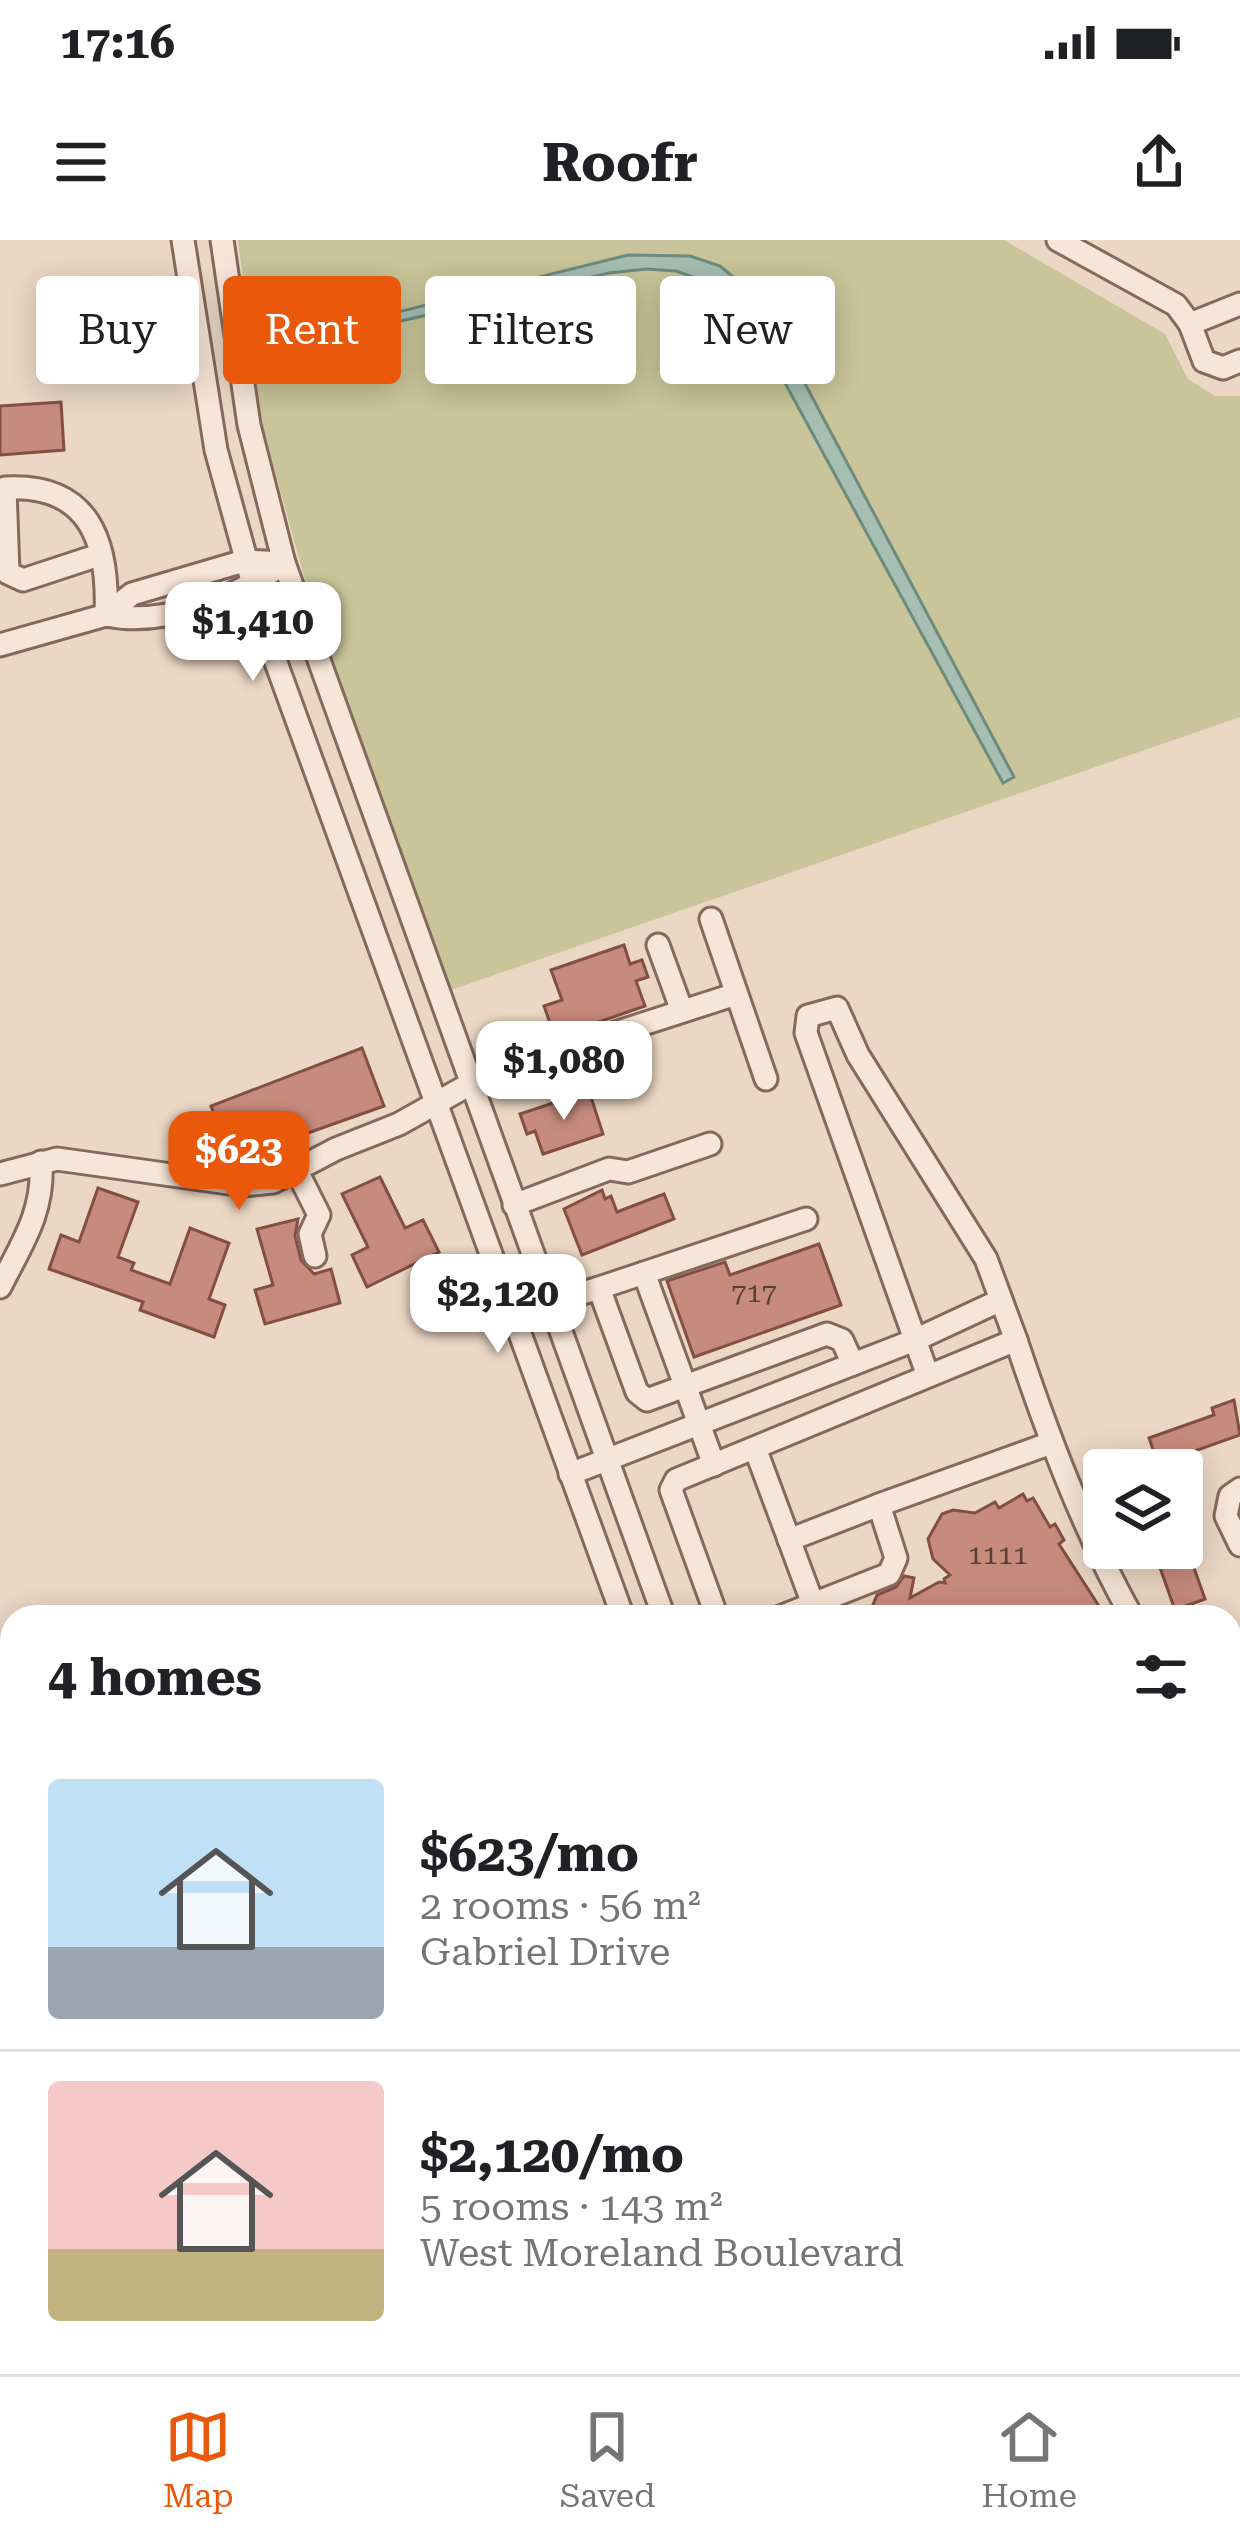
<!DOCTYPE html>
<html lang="en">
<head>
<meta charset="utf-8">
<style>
	body { margin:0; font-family:"Roboto Serif",serif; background:#f6f6f6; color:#202124; height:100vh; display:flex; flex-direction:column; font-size:45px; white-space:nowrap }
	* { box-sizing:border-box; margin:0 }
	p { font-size:39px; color:#757577 }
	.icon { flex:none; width:66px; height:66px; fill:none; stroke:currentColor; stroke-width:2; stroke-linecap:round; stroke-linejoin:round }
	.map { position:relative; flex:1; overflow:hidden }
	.drawer { position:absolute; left:0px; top:1365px; width:1242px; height:771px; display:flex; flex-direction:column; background:#fff; border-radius:36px 36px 0 0; box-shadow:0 6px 30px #0003 }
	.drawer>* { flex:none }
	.top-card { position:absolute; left:36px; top:36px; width:1170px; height:108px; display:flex; gap:24px }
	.tools { position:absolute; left:1083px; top:1209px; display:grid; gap:24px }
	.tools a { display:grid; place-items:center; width:120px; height:120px; border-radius:12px; background:#fff; box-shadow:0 6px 30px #0003; font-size:60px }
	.price { position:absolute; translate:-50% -102px; padding:0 27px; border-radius:24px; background:#fff; color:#222; font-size:39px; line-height:78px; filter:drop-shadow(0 3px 6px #0008) }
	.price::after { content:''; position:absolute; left:50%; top:72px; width:36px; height:27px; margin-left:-18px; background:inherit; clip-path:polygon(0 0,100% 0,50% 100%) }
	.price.active { background:#ea580c; color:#fff }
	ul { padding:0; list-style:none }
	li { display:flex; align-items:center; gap:36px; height:300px; padding:0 48px }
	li+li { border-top:3px solid #e0e0e0 }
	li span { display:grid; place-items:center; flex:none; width:336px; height:240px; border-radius:12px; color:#555 }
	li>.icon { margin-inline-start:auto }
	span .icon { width:144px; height:144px; fill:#fffc; stroke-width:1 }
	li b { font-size:51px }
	h2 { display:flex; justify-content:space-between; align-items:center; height:144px; padding:0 48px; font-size:51px }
	.chip { padding:0 42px; border-radius:12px; background:#fff; box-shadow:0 6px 30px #0003; font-size:42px; line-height:108px }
	.chip.active { background:#ea580c; color:#fff }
	.status { display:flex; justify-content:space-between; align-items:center; height:84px; padding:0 60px; background:#fff; direction:ltr }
	.status svg { height:33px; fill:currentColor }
	header { display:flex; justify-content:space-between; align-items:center; height:156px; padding:0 48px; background:#fff; font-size:54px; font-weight:700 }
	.menu { display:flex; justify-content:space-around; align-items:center; height:168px; border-top:3px solid #e0e0e0; background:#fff; font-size:33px; color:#757577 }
	.menu a { display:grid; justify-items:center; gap:6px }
	.menu .active { color:#ea580c }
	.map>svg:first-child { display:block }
	.green { fill:#c9c499 }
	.water { fill:#a6bfb2; stroke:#6d8c7e; stroke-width:3 }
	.building { fill:#c78b7d; stroke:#834e43; stroke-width:3 }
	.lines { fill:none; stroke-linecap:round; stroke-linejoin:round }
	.minor-casing { stroke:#85695c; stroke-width:27 }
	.minor { stroke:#f7e6d7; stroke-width:21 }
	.labels { text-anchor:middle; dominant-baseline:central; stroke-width:12; stroke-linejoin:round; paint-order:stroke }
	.number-label { font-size:27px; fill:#5a3e36 }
</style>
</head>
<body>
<div class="status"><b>17:16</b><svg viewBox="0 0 49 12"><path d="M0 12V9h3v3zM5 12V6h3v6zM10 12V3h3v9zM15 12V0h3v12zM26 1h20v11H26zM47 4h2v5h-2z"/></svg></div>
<header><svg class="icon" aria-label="menu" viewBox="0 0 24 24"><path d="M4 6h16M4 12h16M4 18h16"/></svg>Roofr<svg class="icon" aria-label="share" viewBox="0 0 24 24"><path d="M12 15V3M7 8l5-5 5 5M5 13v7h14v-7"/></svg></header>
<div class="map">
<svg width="1240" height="2134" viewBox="0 0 1240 2134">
	<rect width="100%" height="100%" fill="#ebd7c4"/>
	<path class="green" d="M238 0H1004L1165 94 1188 139 1215 156H1240V477L451 750 316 380 262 184Z"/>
	<path class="water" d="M628 15 690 16 720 26 760 59 1014 537 1003 543 761 99 737 66 707 42 676 31 646 29 609 33 336 96 298 110 291 89 310 86 335 91 345 78 354 83Z"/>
	<g class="building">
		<path d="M61 162 64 210 0 215V166Z"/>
		<path d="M624 705 630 724 642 720 648 737 636 741 645 766 555 797 544 766 562 760 551 730Z"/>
		<path d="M362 808 384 866 232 920 211 866Z"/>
		<path d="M589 851 603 894 543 914 535 891 527 894 520 874Z"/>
		<path d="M380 937 405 988 423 980 439 1012 367 1047 352 1015 368 1007 342 954Z"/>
		<path d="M98 948 138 962 118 1017 134 1023 131 1030 170 1044 190 988 229 1003 209 1059 225 1065 214 1097 140 1070 143 1062 49 1029 61 995 79 1002Z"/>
		<path d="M602 950 605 959 611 956 617 972 664 954 674 979 582 1015 564 969Z"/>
		<path d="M298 979 295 996 301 1020 314 1034 331 1029 340 1063 265 1084 255 1050 273 1045 257 989Z"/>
		<path d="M819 1004 841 1065 694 1117 667 1041 725 1022 730 1035Z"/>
		<path d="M1234 1160 1240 1195 1158 1224 1149 1198 1214 1175 1212 1168Z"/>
		<path d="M1023 1254 1027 1261 1033 1258 1050 1287 1055 1284 1064 1300 1059 1304 1106 1377H868L877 1355 896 1347 904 1336 914 1338 910 1358 939 1342 945 1343 944 1339 950 1335 933 1319 928 1299 942 1274 953 1270 975 1273 995 1262 999 1268Z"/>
		<path d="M1153 1308H1187L1205 1359 1175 1370Z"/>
	</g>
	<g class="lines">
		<g class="minor-casing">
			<g id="minor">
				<path d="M183 0 216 210 270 406 623 1377"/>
				<path d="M222 0 249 185 284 323 664 1377"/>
				<path d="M1058 0 1176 65 1190 84 1204 121 1223 128 1240 121"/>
				<path d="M1190 84 1240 64"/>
				<path d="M99 315 23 340 8 333 5 248C89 243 109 301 106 375"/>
				<path d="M106 375C164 387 237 358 284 323"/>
				<path d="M0 405 106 375 132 354 244 321 284 323"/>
				<path d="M711 679 766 839"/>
				<path d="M658 705 682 771"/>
				<path d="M296 929 319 975 310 994 315 1016"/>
				<path d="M0 934 57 919 243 945 273 942 336 909 399 884 488 834 736 754"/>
				<path d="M514 965 609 929 628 932 710 904"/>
				<path d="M644 1033 806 979"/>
				<path d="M0 1047C22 1003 44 973 41 922"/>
				<path d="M599 1048 644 1033 714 1225"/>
				<path d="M550 1063 599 1048 637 1152 647 1160 827 1094 842 1100 853 1124"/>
				<path d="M1016 1100C1048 1196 1083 1289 1132 1377"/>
				<path d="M755 1208 813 1364"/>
				<path d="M570 1234 915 1100 1001 1060"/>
				<path d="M1240 1249 1230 1256 1226 1276 1240 1305"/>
				<path d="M789 1300 879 1265"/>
				<path d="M717 1377 671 1250 676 1240 1016 1100 986 1019 858 815 837 768 808 776 806 793 928 1136"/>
				<path d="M780 1377 889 1334 896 1318 879 1265 1051 1203"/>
				<path d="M1230 1558 1240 1551"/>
				<path d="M937 2124 940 2134"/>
				<path d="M978 2124 982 2134"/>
				<path d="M1080 2124 1083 2134"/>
				<path d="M475 2134 489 2124"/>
				<path d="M863 2134 886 2124"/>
			</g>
		</g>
		<use href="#minor" class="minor"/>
	</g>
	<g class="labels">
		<g class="number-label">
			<text x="754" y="1053">717</text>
			<text x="998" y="1315">1111</text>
		</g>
	</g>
</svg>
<div class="tools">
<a><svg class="icon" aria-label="layers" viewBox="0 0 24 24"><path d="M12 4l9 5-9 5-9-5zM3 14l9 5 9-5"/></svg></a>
</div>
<b class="price" style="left:253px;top:444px">$1,410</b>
<b class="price" style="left:564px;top:883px">$1,080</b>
<b class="price active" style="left:239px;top:973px">$623</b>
<b class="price" style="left:498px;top:1116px">$2,120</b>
<div class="top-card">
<a class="chip">Buy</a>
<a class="chip active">Rent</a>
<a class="chip">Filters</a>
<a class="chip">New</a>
</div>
<section class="drawer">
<h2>4 homes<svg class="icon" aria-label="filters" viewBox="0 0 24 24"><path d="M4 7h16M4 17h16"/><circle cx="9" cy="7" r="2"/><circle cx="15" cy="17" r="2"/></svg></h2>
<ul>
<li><span style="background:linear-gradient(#bfe0f5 70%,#9aa5b1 0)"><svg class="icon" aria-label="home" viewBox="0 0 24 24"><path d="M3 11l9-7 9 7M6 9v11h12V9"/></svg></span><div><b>$623/mo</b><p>2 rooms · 56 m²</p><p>Gabriel Drive</p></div></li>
<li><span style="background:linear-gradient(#f6c9c9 70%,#c2b280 0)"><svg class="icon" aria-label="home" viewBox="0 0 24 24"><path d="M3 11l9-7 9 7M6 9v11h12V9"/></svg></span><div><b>$2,120/mo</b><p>5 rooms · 143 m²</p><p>West Moreland Boulevard</p></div></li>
</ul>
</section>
</div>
<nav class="menu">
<a class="active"><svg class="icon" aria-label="map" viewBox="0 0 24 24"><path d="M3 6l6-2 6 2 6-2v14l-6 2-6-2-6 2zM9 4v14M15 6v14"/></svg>Map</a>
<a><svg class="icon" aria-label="saved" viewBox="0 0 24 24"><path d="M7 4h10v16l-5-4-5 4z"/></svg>Saved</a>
<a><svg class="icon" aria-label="home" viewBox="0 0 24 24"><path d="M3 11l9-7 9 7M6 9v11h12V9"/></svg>Home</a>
</nav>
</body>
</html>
